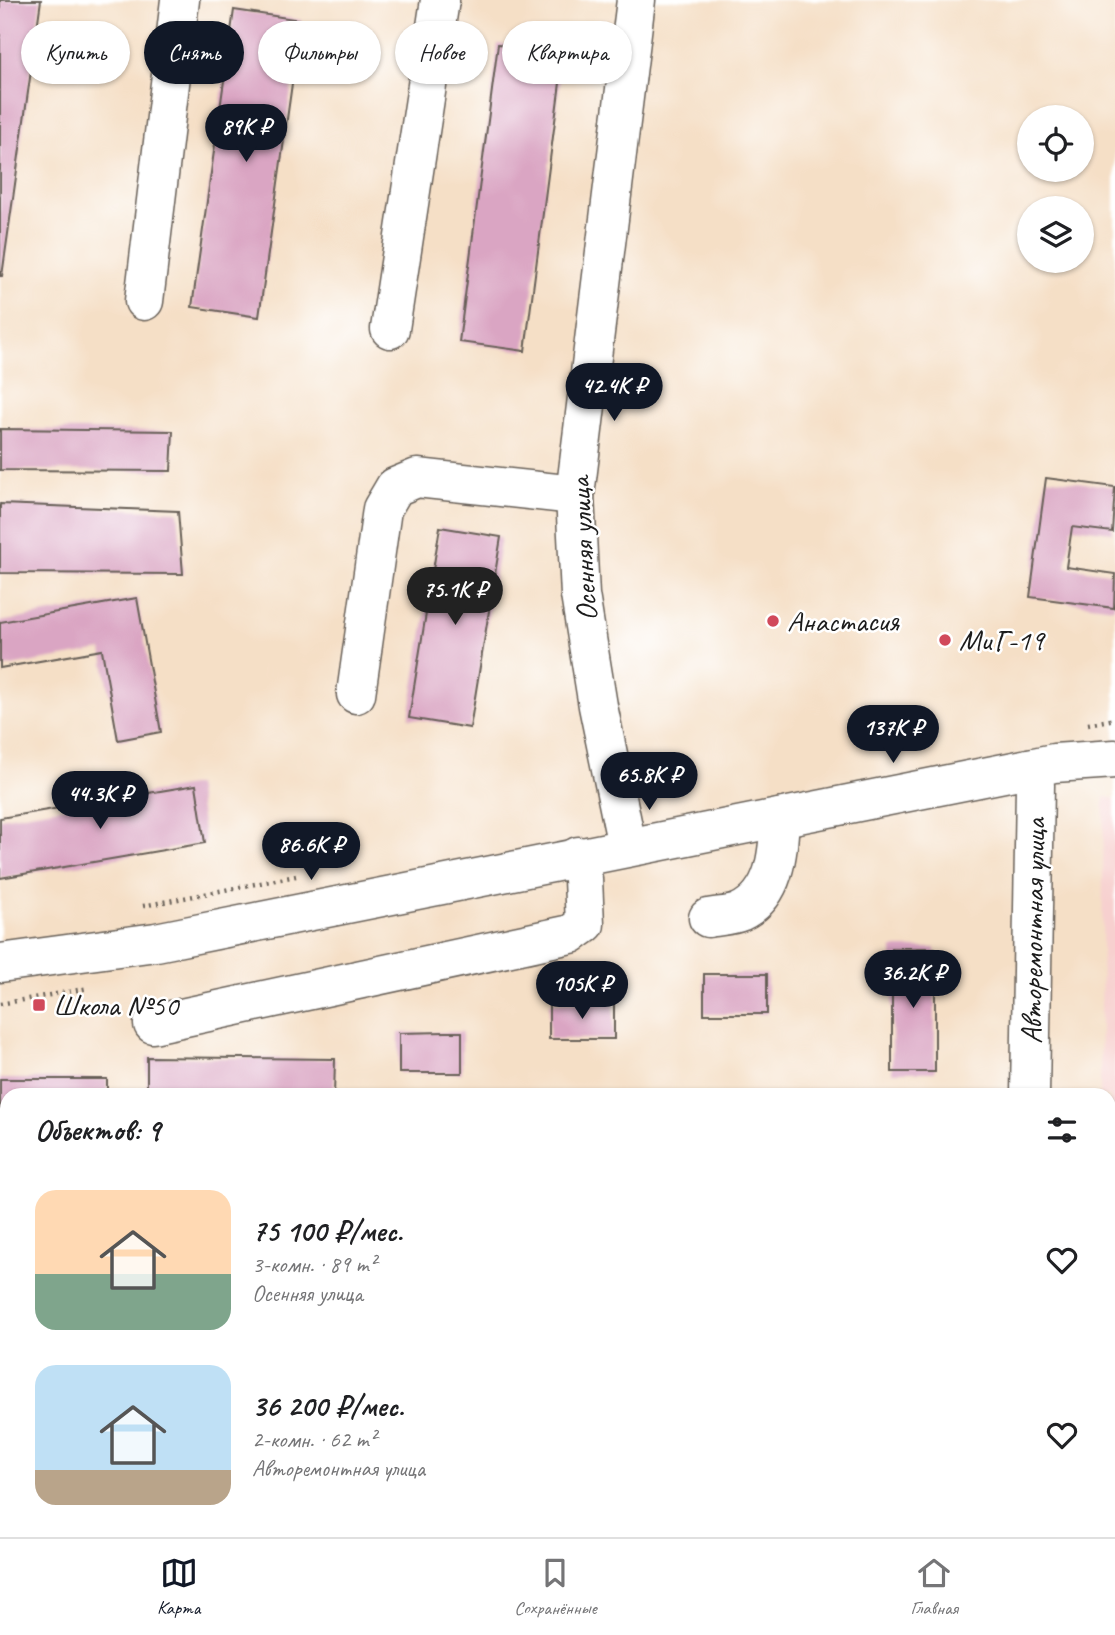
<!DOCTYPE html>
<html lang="ru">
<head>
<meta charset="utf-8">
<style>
	body { margin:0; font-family:Caveat,sans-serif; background:#f2f2f2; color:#202124; height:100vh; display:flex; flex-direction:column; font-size:26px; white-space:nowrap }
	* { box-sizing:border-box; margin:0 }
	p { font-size:23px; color:#757577 }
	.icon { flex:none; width:38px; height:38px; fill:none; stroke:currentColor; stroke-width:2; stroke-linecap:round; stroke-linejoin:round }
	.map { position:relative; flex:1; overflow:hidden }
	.details { position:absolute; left:0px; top:1088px; width:1116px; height:450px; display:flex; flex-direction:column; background:#fff; border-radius:21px 21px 0 0; box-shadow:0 2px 5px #0004 }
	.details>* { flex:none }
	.guide { position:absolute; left:21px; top:21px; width:700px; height:63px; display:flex; gap:14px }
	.controls { position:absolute; left:1017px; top:105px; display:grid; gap:14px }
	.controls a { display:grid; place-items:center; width:77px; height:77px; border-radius:50%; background:#fff; box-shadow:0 2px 5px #0004; font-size:35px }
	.price { position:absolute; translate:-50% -60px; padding:0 16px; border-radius:24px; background:#111827; color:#fff; font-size:23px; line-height:46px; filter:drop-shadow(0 2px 4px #0008) }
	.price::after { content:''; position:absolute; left:50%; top:42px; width:21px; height:16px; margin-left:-10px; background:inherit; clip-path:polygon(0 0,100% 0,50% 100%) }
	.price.on { background:#222; color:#fff }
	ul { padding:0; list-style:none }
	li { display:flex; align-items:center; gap:21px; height:175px; padding:0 35px }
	li span { display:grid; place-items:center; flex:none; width:196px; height:140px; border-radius:21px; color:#555 }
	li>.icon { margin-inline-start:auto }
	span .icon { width:84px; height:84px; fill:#fffc; stroke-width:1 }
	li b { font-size:30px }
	h2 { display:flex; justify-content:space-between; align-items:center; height:84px; padding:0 35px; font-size:30px }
	.tag { padding:0 24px; border-radius:32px; background:#fff; box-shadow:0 2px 5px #0004; font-size:24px; line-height:63px }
	.tag.on { background:#111827; color:#fff }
	.menu { display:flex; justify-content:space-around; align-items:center; height:98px; border-top:2px solid #e0e0e0; background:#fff; font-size:19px; color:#757577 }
	.menu a { display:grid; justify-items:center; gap:4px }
	.menu .on { color:#111827 }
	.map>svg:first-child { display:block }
	.built { fill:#f7d0cf }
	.building { fill:#daa5c3 }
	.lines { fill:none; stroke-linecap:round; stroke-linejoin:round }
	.minor-casing { stroke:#686058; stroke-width:41 }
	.major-casing { stroke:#686058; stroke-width:41 }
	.path { stroke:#686058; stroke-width:4.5; stroke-dasharray:2 5; stroke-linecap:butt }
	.minor { stroke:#fff; stroke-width:38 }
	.major { stroke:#fff; stroke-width:38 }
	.poi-dot { fill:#d1495b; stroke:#fff; stroke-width:2.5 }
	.labels { text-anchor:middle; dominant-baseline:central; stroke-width:5; stroke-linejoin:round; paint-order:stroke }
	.street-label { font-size:30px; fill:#1c1c1c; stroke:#fff }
	.poi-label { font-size:30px; fill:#1c1c1c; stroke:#fff; text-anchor:start }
</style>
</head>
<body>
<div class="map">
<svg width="1115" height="1537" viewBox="0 0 1115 1537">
	<rect width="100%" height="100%" fill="#fff"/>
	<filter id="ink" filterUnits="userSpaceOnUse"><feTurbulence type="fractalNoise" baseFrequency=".0143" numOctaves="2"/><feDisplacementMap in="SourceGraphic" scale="14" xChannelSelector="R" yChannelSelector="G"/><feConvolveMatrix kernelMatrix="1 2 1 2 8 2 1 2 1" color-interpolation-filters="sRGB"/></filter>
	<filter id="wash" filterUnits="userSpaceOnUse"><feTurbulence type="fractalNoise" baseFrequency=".00686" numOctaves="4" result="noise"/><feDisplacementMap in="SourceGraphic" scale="28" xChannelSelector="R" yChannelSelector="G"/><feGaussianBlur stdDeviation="1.57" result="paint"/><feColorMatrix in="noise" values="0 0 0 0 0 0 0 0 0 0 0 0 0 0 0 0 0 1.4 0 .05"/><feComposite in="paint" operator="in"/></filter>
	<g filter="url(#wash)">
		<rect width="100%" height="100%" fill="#f5dfc6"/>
		<path class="built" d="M1104 797 1115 799V1371H1110V1096L1100 1095Z"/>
		<g id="blocks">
			<g class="building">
				<path d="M0 0H41L2 276H0Z"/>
				<path d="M234 10 301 20 259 317 192 307Z"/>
				<path d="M498 44 564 52 525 351 459 342Z"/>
				<path d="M0 429 173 431 171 471 0 470Z"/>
				<path d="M1046 478 1115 487 1112 532 1072 527 1066 567 1115 574 1114 608 1030 597Z"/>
				<path d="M0 504 178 511 183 574 0 573Z"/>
				<path d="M440 527 501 537 470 728 409 718Z"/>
				<path d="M137 598 161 732 118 740 102 650 0 668V622Z"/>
				<path d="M196 785 205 843 0 878V818Z"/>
				<rect x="892" y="948" width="43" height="124"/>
				<rect x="704" y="974" width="63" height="40"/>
				<rect x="549" y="1003" width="65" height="36"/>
				<path d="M446 1032H462V1073H399V1033Z"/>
				<path d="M147 1057 335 1059 334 1096H147Z"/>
				<path d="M0 1079H107V1096H7V1121H0Z"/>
				<path d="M0 1507 7 1508V1531H182V1537H0Z"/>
				<rect x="447" y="1531" width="336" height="6"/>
				<rect x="854" y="1531" width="131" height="6"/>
			</g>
		</g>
	</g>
	<g filter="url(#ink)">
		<use href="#blocks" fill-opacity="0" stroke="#686058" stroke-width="2"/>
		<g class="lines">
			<g class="minor-casing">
				<g id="minor">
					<path d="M144 301 180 0"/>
					<path d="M390 329 440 0"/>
					<path d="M356 694 382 509 395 487 417 478 575 495"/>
					<path d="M1029 768 1035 785 1030 1096"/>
					<path d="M627 846 598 706 580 595 575 495 636 0"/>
					<path d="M708 918C718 916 731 916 740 912 776 895 778 853 780 818"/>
					<path d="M153 1024 571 934 585 924 583 879 578 856"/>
					<path d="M0 1262H7"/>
					<path d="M0 1443H7"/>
					<path d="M1110 1453H1115"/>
					<path d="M414 1537V1531"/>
					<path d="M1025 1537V1531"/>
				</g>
			</g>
			<g class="major-casing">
				<path id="major" d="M0 963 156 942 1054 763 1115 759"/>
			</g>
			<g class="path">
				<path d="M1088 724 1115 719"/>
				<path d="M143 906 296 876"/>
				<path d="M0 1004 89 988"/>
			</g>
			<use href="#minor" class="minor"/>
			<use href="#major" class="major"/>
		</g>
	</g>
	<g class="poi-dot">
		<circle cx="773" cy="621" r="7"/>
		<circle cx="945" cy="640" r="7"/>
		<rect x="32" y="998" width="14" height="14" rx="3.5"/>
	</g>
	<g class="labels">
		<g class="street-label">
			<text transform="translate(583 549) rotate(-93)">Осенняя улица</text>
			<text transform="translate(1033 931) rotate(-89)">Авторемонтная улица</text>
		</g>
		<g class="poi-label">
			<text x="787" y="621">Анастасия</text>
			<text x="959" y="640">МиГ-19</text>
			<text x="53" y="1005">Школа №50</text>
		</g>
	</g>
</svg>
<div class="controls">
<a><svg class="icon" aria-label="locate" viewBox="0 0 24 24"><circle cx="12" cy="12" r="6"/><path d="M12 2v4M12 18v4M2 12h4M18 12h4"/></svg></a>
<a><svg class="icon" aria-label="layers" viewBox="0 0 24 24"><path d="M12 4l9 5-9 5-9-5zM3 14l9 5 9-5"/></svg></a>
</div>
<b class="price" style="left:246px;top:164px">89K ₽</b>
<b class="price" style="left:614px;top:423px">42.4K ₽</b>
<b class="price on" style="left:455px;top:627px">75.1K ₽</b>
<b class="price" style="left:893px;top:765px">137K ₽</b>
<b class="price" style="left:649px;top:812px">65.8K ₽</b>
<b class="price" style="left:100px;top:831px">44.3K ₽</b>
<b class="price" style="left:311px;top:882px">86.6K ₽</b>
<b class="price" style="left:913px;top:1010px">36.2K ₽</b>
<b class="price" style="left:582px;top:1021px">105K ₽</b>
<div class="guide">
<a class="tag">Купить</a>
<a class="tag on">Снять</a>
<a class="tag">Фильтры</a>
<a class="tag">Новое</a>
<a class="tag">Квартира</a>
</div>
<section class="details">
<h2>Объектов: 9<svg class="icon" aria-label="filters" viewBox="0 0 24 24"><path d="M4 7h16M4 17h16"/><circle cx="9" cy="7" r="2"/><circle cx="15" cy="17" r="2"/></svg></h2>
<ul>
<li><span style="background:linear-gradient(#ffd9b3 60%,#7fa58c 0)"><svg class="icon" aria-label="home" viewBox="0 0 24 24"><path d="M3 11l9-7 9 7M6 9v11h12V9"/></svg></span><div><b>75 100 ₽/мес.</b><p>3-комн. · 89 m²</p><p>Осенняя улица</p></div><svg class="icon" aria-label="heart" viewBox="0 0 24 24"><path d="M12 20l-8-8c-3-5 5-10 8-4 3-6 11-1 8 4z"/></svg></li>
<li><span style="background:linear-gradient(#bfe0f5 75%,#b9a48a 0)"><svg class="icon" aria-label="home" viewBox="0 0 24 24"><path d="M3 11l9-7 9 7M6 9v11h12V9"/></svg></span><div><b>36 200 ₽/мес.</b><p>2-комн. · 62 m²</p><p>Авторемонтная улица</p></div><svg class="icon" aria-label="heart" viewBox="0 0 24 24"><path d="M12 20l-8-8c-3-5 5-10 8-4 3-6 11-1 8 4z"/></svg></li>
</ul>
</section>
</div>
<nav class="menu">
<a class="on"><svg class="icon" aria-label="map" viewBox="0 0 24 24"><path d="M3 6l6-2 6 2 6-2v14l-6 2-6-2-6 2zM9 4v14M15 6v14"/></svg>Карта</a>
<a><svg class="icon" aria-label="saved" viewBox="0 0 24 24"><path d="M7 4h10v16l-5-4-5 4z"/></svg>Сохранённые</a>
<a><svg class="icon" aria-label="home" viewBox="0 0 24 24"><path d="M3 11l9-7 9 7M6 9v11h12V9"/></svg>Главная</a>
</nav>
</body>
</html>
